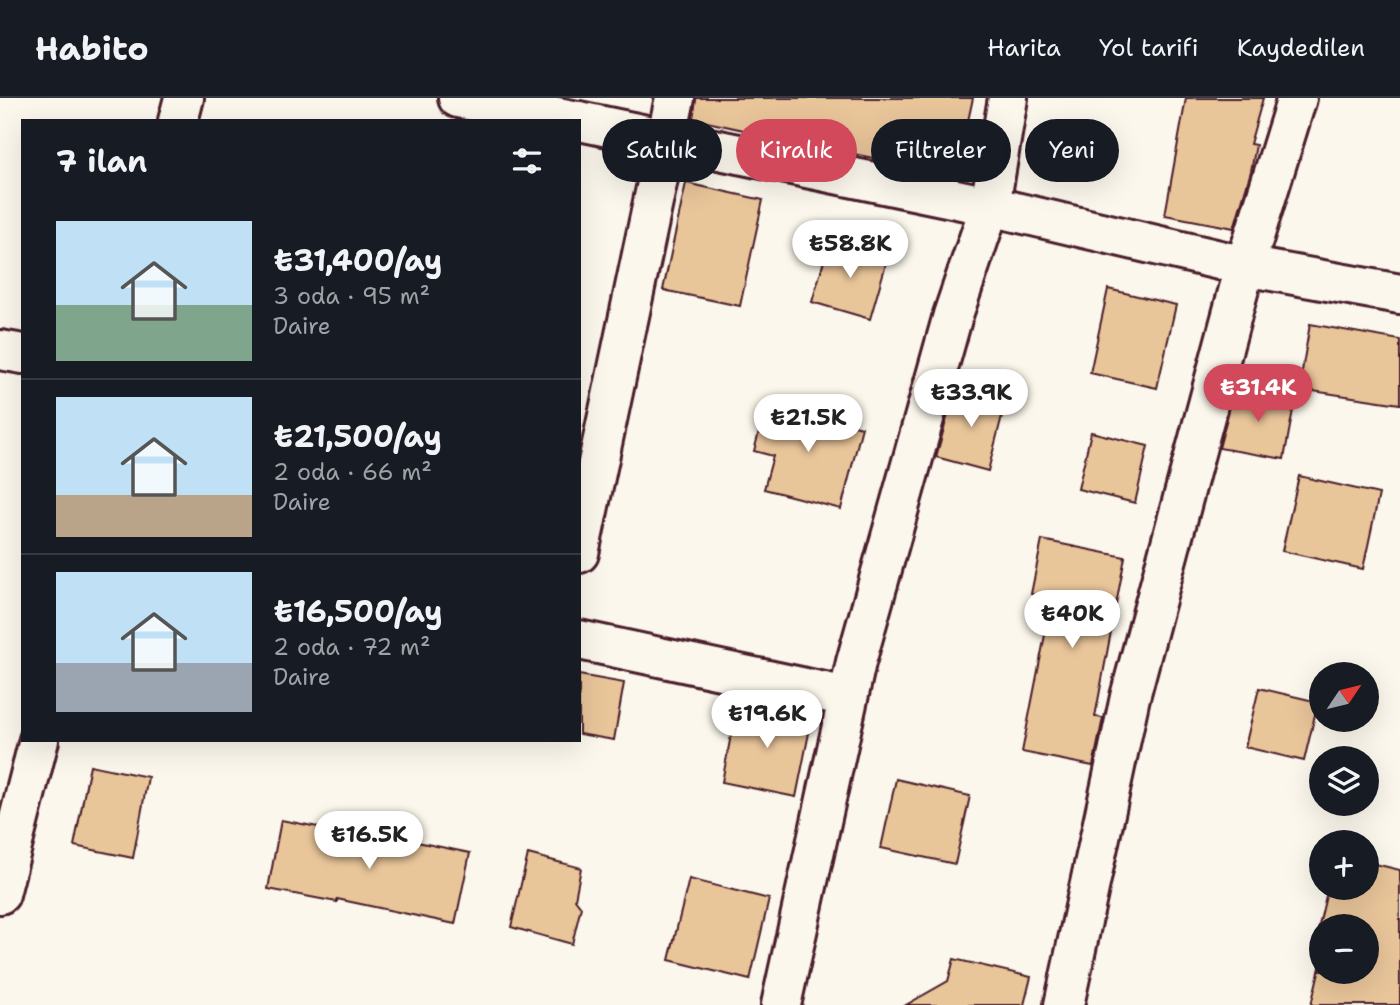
<!DOCTYPE html>
<html lang="tr">
<head>
<meta charset="utf-8">
<style>
	body { margin:0; font-family:"Shantell Sans",sans-serif; background:#20242c; color:#f1f3f6; height:100vh; display:flex; flex-direction:column; font-size:26px; white-space:nowrap }
	* { box-sizing:border-box; margin:0 }
	p { font-size:23px; color:#9ea1a6 }
	.icon { flex:none; width:38px; height:38px; fill:none; stroke:currentColor; stroke-width:2; stroke-linecap:round; stroke-linejoin:round }
	.map { position:relative; flex:1; overflow:hidden }
	.panel { position:absolute; left:21px; top:21px; width:560px; height:623px; display:flex; flex-direction:column; background:#171b24; border-radius:0px; box-shadow:0 7px 28px #0002 }
	.panel>* { flex:none }
	.top-card { position:absolute; left:602px; top:21px; width:665px; height:63px; display:flex; gap:14px }
	.needle { width:46px; rotate:55deg }
	.fabs { position:absolute; left:1309px; top:564px; display:grid; gap:14px }
	.fabs a { display:grid; place-items:center; width:70px; height:70px; border-radius:50%; background:#171b24; box-shadow:0 7px 28px #0002; font-size:35px }
	.price { position:absolute; translate:-50% -60px; padding:0 16px; border-radius:24px; background:#fff; color:#222; font-size:23px; line-height:46px; filter:drop-shadow(0 2px 4px #0008) }
	.price::after { content:''; position:absolute; left:50%; top:42px; width:21px; height:16px; margin-left:-10px; background:inherit; clip-path:polygon(0 0,100% 0,50% 100%) }
	.price.active { background:#d1495b; color:#fff }
	ul { padding:0; list-style:none }
	li { display:flex; align-items:center; gap:21px; height:175px; padding:0 35px }
	li+li { border-top:2px solid #363941 }
	li span { display:grid; place-items:center; flex:none; width:196px; height:140px; border-radius:0px; color:#555 }
	li>.icon { margin-inline-start:auto }
	span .icon { width:84px; height:84px; fill:#fffc; stroke-width:1 }
	li b { font-size:30px }
	h2 { display:flex; justify-content:space-between; align-items:center; height:84px; padding:0 35px; font-size:30px }
	.chip { padding:0 24px; border-radius:32px; background:#171b24; box-shadow:0 7px 28px #0002; font-size:24px; line-height:63px }
	.chip.active { background:#d1495b; color:#fff }
	header { display:flex; align-items:center; gap:42px; box-sizing:border-box; height:98px; padding:0 35px; background:#171b24; border-bottom:2px solid #363941 }
	header strong { font-size:33px }
	nav { display:flex; gap:38px; margin-inline-start:auto; font-size:24px }
	.map>svg:first-child { display:block }
	.building { fill:#e9c59a; stroke:#4a1f2b; stroke-width:2 }
	.lines { fill:none; stroke-linecap:round; stroke-linejoin:round }
	.minor-casing { stroke:#4a1f2b; stroke-width:44 }
	.minor { stroke:#fbf7ec; stroke-width:38 }
</style>
</head>
<body>
<header>
<strong>Habito</strong>
<nav><a>Harita</a><a>Yol tarifi</a><a>Kaydedilen</a></nav>
</header>
<div class="map">
<svg width="1400" height="907" viewBox="0 0 1400 907">
	<rect width="100%" height="100%" fill="#fbf7ec"/>
	<filter id="ink" filterUnits="userSpaceOnUse"><feTurbulence type="fractalNoise" baseFrequency=".0143" numOctaves="2"/><feDisplacementMap in="SourceGraphic" scale="14" xChannelSelector="R" yChannelSelector="G"/><feConvolveMatrix kernelMatrix="1 2 1 2 8 2 1 2 1" color-interpolation-filters="sRGB"/></filter>
	<g filter="url(#ink)">
		<g class="building">
			<path d="M696 0H973L956 78 693 21Z"/>
			<path d="M1186 0H1263L1250 46 1256 47 1251 73 1234 130 1165 117Z"/>
			<path d="M686 85 763 102 740 208 663 192Z"/>
			<path d="M830 142 888 159 870 221 812 204Z"/>
			<path d="M1108 191 1176 207 1157 290 1090 275Z"/>
			<path d="M1310 226 1400 242V306L1299 291Z"/>
			<path d="M956 288 1006 302 988 373 936 359Z"/>
			<path d="M1235 290 1295 301 1284 361 1219 350Z"/>
			<path d="M767 304 862 329 841 411 764 391 773 358 754 353Z"/>
			<path d="M1091 334 1148 348 1135 405 1078 391Z"/>
			<path d="M1299 378 1379 396 1363 471 1282 453Z"/>
			<path d="M1042 442 1125 459 1095 619 1103 620 1093 668 1022 654 1052 501 1031 496Z"/>
			<path d="M579 577 624 585 614 642 579 636Z"/>
			<path d="M1259 590 1318 604 1304 663 1245 649Z"/>
			<path d="M737 606 812 620 796 699 722 684Z"/>
			<path d="M90 667 148 679 133 760 74 748Z"/>
			<path d="M896 681 970 698 955 766 881 750Z"/>
			<path d="M281 722 392 743 393 739 470 755 455 826 337 801V804L268 791Z"/>
			<path d="M528 756 581 770 575 801 581 809 572 846 511 829Z"/>
			<path d="M1367 764 1400 772V907H1311L1321 865V873H1367V828H1321V837L1317 836 1328 789H1367Z"/>
			<path d="M689 781 769 801 750 882 669 862Z"/>
			<path d="M954 861 1031 879 1024 907H906L948 883Z"/>
		</g>
		<g class="lines">
			<g class="minor-casing">
				<g id="minor">
					<path d="M458 0 578 23"/>
					<path d="M178 23 184 0"/>
					<path d="M579 23 990 108 1245 168 1400 196"/>
					<path d="M0 252 23 256"/>
					<path d="M579 455 675 0"/>
					<path d="M579 542 848 599"/>
					<path d="M0 796 39 642"/>
					<path d="M781 907 856 564 953 217 990 108 1008 0"/>
					<path d="M1064 907 1130 599 1245 168 1297 0"/>
				</g>
			</g>
			<use href="#minor" class="minor"/>
		</g>
	</g>
</svg>
<div class="fabs">
<a><svg class="needle" viewBox="-14 -14 28 28"><path d="M0-13l5 13h-10z" fill="#e53935"/><path d="M0 13l5-13h-10z" fill="#9ea1a6"/></svg></a>
<a><svg class="icon" aria-label="layers" viewBox="0 0 24 24"><path d="M12 4l9 5-9 5-9-5zM3 14l9 5 9-5"/></svg></a>
<a>+</a>
<a>−</a>
</div>
<b class="price" style="left:850px;top:182px">₺58.8K</b>
<b class="price active" style="left:1258px;top:326px">₺31.4K</b>
<b class="price" style="left:971px;top:331px">₺33.9K</b>
<b class="price" style="left:808px;top:356px">₺21.5K</b>
<b class="price" style="left:1072px;top:552px">₺40K</b>
<b class="price" style="left:767px;top:652px">₺19.6K</b>
<b class="price" style="left:369px;top:773px">₺16.5K</b>
<div class="top-card">
<a class="chip">Satılık</a>
<a class="chip active">Kiralık</a>
<a class="chip">Filtreler</a>
<a class="chip">Yeni</a>
</div>
<section class="panel">
<h2>7 ilan<svg class="icon" aria-label="filters" viewBox="0 0 24 24"><path d="M4 7h16M4 17h16"/><circle cx="9" cy="7" r="2"/><circle cx="15" cy="17" r="2"/></svg></h2>
<ul>
<li><span style="background:linear-gradient(#bfe0f5 60%,#7fa58c 0)"><svg class="icon" aria-label="home" viewBox="0 0 24 24"><path d="M3 11l9-7 9 7M6 9v11h12V9"/></svg></span><div><b>₺31,400/ay</b><p>3 oda · 95 m²</p><p>Daire</p></div></li>
<li><span style="background:linear-gradient(#bfe0f5 70%,#b9a48a 0)"><svg class="icon" aria-label="home" viewBox="0 0 24 24"><path d="M3 11l9-7 9 7M6 9v11h12V9"/></svg></span><div><b>₺21,500/ay</b><p>2 oda · 66 m²</p><p>Daire</p></div></li>
<li><span style="background:linear-gradient(#bfe0f5 65%,#9aa5b1 0)"><svg class="icon" aria-label="home" viewBox="0 0 24 24"><path d="M3 11l9-7 9 7M6 9v11h12V9"/></svg></span><div><b>₺16,500/ay</b><p>2 oda · 72 m²</p><p>Daire</p></div></li>
</ul>
</section>
</div>
</body>
</html>
